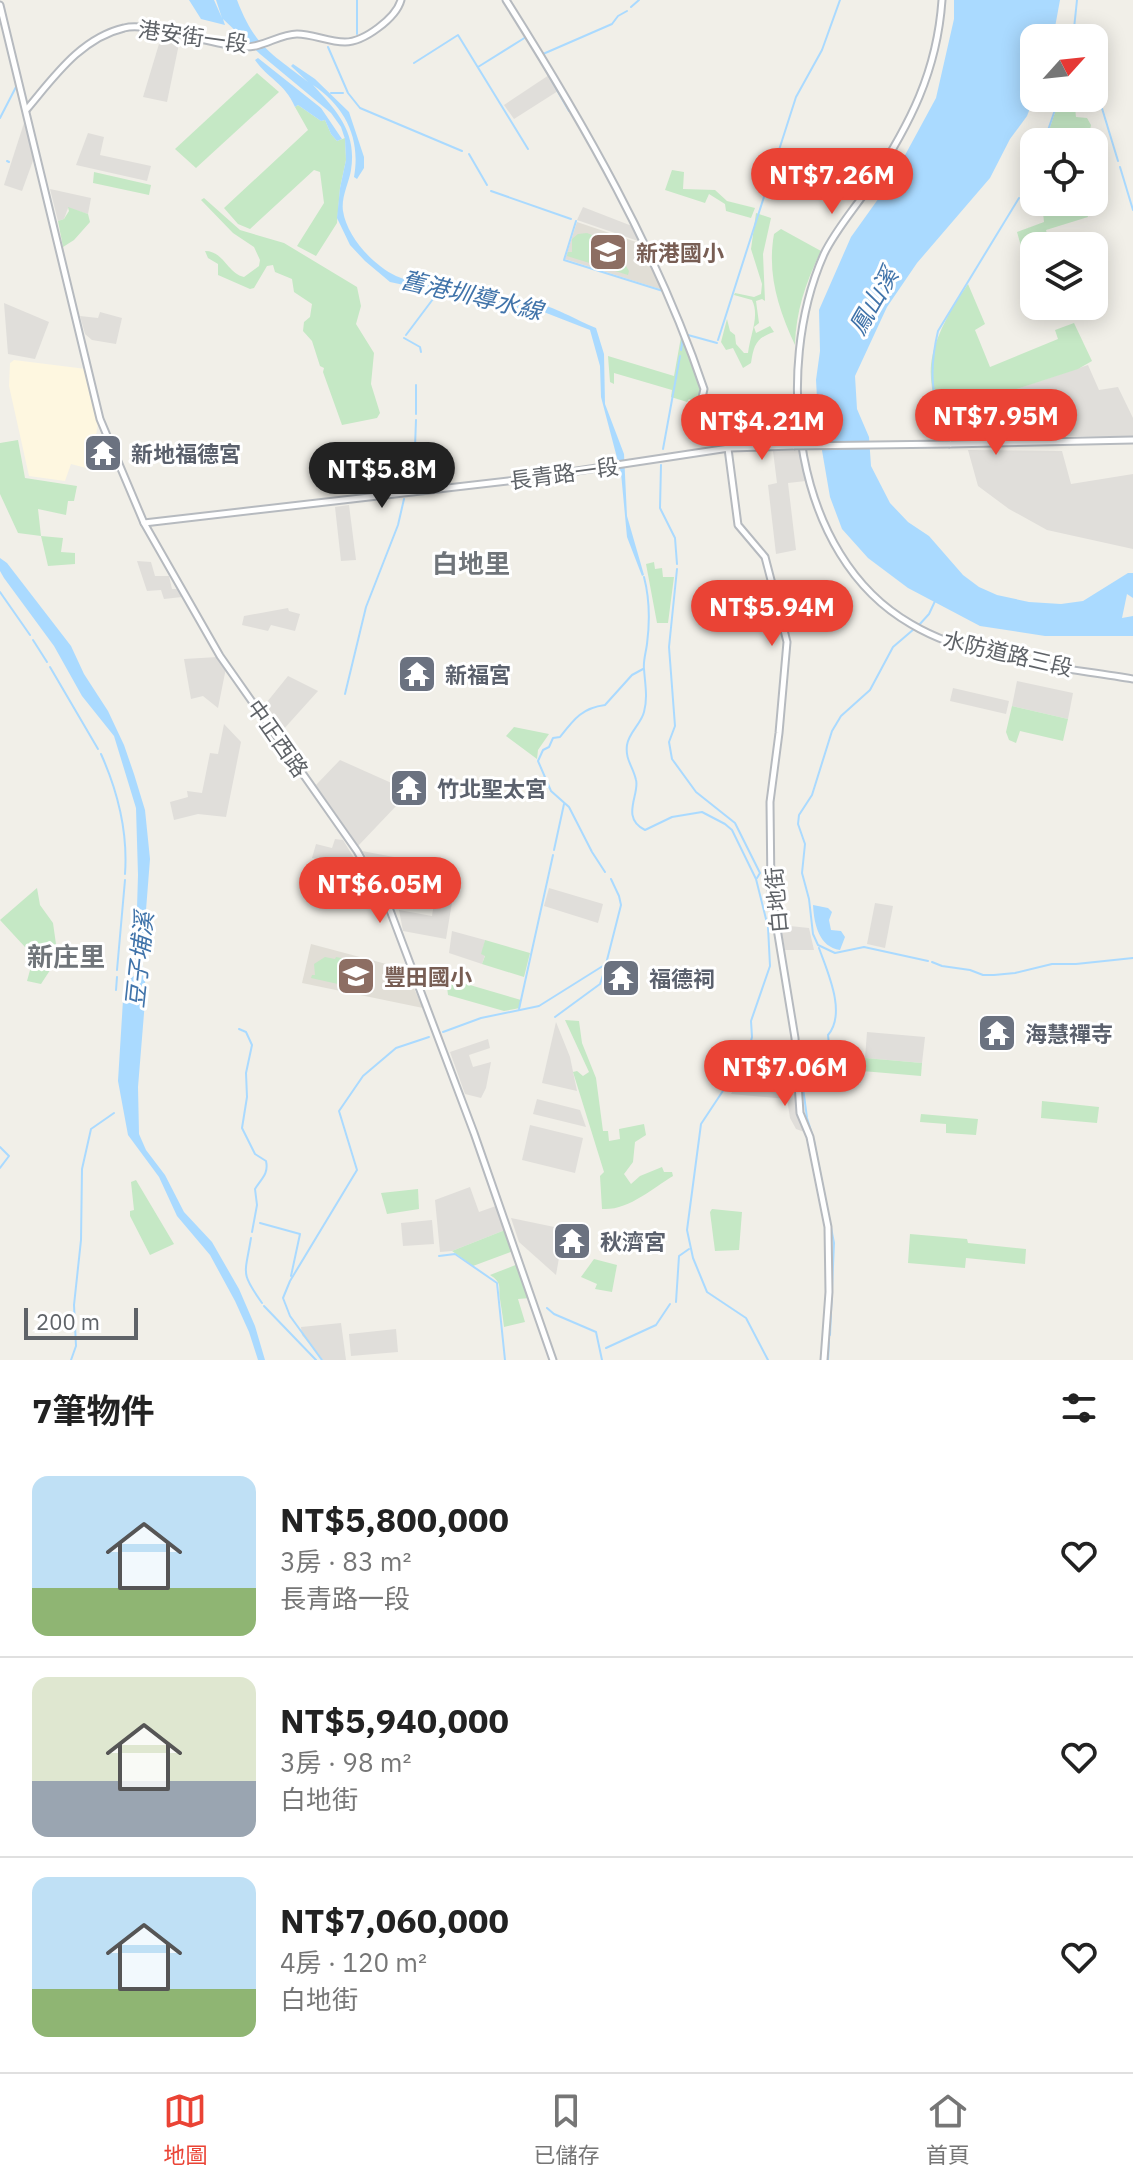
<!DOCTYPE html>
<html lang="zh-TW">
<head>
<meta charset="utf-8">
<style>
	body { margin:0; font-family:"IBM Plex Sans","Noto Sans TC",sans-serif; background:#f6f6f6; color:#222; height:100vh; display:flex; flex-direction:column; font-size:30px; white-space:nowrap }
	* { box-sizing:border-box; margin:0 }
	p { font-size:26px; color:#767676 }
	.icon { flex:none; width:44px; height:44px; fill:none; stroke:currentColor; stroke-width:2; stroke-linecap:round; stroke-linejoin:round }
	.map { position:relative; height:1360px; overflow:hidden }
	.drawer { display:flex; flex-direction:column; background:#fff; flex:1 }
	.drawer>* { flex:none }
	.needle { width:52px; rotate:63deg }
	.fabs { position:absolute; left:1020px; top:24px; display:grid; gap:16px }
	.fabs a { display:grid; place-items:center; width:88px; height:88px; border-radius:16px; background:#fff; box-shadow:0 4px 20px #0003; font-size:40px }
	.scale { position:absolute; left:24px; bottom:20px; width:114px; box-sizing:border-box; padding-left:8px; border:4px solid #5f6368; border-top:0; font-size:22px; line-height:28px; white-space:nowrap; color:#5f6368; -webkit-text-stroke:6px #fff; paint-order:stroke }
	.price { position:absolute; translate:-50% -68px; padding:0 18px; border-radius:28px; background:#ea4335; color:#fff; font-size:26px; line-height:52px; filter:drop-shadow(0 2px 4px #0008) }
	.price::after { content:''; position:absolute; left:50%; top:48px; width:24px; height:18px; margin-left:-12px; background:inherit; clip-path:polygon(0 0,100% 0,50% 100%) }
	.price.active { background:#222; color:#fff }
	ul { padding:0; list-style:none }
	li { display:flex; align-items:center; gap:24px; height:200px; padding:0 32px }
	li+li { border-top:2px solid #e0e0e0 }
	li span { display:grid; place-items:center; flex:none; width:224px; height:160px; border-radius:16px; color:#555 }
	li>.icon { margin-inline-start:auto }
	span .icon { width:96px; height:96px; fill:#fffc; stroke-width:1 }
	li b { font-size:34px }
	h2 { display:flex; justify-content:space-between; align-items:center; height:96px; padding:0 32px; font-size:34px }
	.tab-bar { display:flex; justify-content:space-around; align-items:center; height:112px; border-top:2px solid #e0e0e0; background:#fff; font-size:22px; color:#767676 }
	.tab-bar a { display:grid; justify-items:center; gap:4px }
	.tab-bar .active { color:#ea4335 }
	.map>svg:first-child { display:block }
	.commercial { fill:#fef7e0 }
	.industrial { fill:#e0deda }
	.education { fill:#e1ded6 }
	.green { fill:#c5e8c5 }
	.water { fill:#aadaff }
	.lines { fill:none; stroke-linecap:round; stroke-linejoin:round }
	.stream { stroke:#aadaff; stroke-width:2 }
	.secondary-casing { stroke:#b6babf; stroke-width:9 }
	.secondary { stroke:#fff; stroke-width:5 }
	.secondary-bridge-casing { stroke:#b6babf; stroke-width:9; stroke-linecap:butt }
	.secondary-bridge { stroke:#fff; stroke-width:5 }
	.labels { text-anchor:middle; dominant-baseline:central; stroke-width:6; stroke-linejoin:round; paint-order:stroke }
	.street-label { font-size:22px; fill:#5f6368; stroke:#fff }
	.education-label { font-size:22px; font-weight:bold; fill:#785e54; stroke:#fff; text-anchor:start }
	.worship-label { font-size:22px; font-weight:bold; fill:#5b616d; stroke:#fff; text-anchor:start }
	.water-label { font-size:24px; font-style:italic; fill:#4174aa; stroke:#fff }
	.quarter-label { font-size:26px; font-weight:bold; fill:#70757a; stroke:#fff }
</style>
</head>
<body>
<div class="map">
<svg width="1133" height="1360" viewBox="0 0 1133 1360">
	<rect width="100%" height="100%" fill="#f1efe8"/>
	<path class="commercial" d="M14 360 86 369 99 418 90 469 71 464 65 481 29 476 9 386 10 363Z"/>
	<g class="industrial">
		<path d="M162 34 180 39 167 102 143 97Z"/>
		<path d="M549 75 558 91 514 119 504 105Z"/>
		<path d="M24 123 34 158 22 191 4 185Z"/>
		<path d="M88 133 104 137 100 155 151 166 147 181 76 165Z"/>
		<path d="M50 189 91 198 88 214 68 208 64 219 58 221Z"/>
		<path d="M583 207 632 226 641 242 577 220Z"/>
		<path d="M4 303 49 322 35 359 8 354Z"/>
		<path d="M100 312 122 318 116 344 92 340 85 334 80 316 98 318Z"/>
		<path d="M1088 365 1099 390 1118 387 1133 418V436H1066L1057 408 1018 420 998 395Z"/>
		<path d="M968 450 1062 451 1071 484 1133 474V549L1047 530 1009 509 978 486Z"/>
		<path d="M773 451H800L806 481 788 483 796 550 776 554 768 485 777 483Z"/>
		<path d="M349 505 356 560 341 561 335 507Z"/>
		<path d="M137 561 151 562 155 576H169L172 589H178L182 597 164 599 161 590 147 591Z"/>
		<path d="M288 608 289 611 300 614 295 631 271 625 268 631 242 625 244 616Z"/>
		<path d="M218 657 226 668 218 708 203 696 191 699 184 659Z"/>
		<path d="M288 676 318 691 282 731 263 707Z"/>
		<path d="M1017 681 1073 693 1068 719 1012 706Z"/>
		<path d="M953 688 1009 701 1006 714 950 701Z"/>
		<path d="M224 724 241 742 226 817 198 814 174 820 170 802 188 797 187 791 202 793 210 753 218 754Z"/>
		<path d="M340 760 396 785 400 795 397 805 358 846 316 785Z"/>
		<path d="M335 839 343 840 360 868 312 858 316 844 332 848Z"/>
		<path d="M362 851 431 864 427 879 455 884 446 939 403 931 399 910 432 916 434 902 389 895 383 884 404 888 406 875 376 870Z"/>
		<path d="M549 888 603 904 598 923 544 906Z"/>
		<path d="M875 903 893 906 885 948 867 944Z"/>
		<path d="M780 925 809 928 814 950H785Z"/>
		<path d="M452 931 485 940 482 954 485 955 482 964 449 953Z"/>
		<path d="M556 1022 570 1057 577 1091 542 1083Z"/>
		<path d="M867 1032 925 1037 922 1063 865 1058Z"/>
		<path d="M488 1039 490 1048 469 1055 473 1067 491 1062 486 1088 481 1098 465 1094 450 1052Z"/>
		<path d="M824 1057 863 1061 861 1083 804 1079 821 1066Z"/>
		<path d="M735 1087 797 1094 807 1133 796 1129 790 1118 787 1099 731 1094Z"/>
		<path d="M537 1099 580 1110 586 1127 533 1114Z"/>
		<path d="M530 1125 583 1138 575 1173 522 1160Z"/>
		<path d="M470 1187 479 1212 496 1206 505 1230 452 1251 440 1252 435 1200Z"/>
		<path d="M511 1218 564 1229 556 1275 519 1242Z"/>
		<path d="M432 1220 434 1244 403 1246 401 1223Z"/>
		<path d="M341 1323 346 1360H323L302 1335 301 1327Z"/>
		<path d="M396 1329 398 1352 351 1356 349 1334Z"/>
	</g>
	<g class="education">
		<path d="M577 222 645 245 666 291 565 259Z"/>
		<path d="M311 944 405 969 423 1008 302 983Z"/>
	</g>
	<g class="green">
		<path d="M257 73 279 92 196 168 175 149Z"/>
		<path d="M1060 98H1074L1076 117 1087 118 1091 125 1090 130 1078 133V142H1045Z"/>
		<path d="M298 105 321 121 325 120 331 134 337 141 345 138 346 160 340 188 337 223 316 256 297 246 324 203 320 172 314 170 250 229 238 224 224 208 308 130 295 107Z"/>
		<path d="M672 170 684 172 683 189 715 190 727 201 755 208 751 218 726 211 725 204 709 194 705 203 665 190Z"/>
		<path d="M94 172 151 185 149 195 93 183Z"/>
		<path d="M204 198 240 230 284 243 357 287 361 306 356 324 374 353 371 384 380 413 377 418 342 425 323 372 324 368 320 366 312 341 303 331 304 322 310 317 312 304 294 292 292 279 275 272 273 265 267 266 254 288 250 289 218 275V264L208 258 205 251C224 251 227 273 244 277L259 266 260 260 254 247 233 233 201 200Z"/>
		<path d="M1080 202H1084L1088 217 1046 230 1050 246H1034V253L1024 257 1017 232 1044 222 1043 213Z"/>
		<path d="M68 207 88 214 90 222 74 240 63 247 58 221 64 219 69 211Z"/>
		<path d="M756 213 771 218 763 254 765 301 762 299 756 301 759 323 754 327 756 333 770 326 774 332C756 338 754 345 751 363L743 368 733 348 726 350 721 342 727 319 730 331 735 335 736 344 744 353H748C750 335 760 316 752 300L734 295 735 293 754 297 761 294 762 284 751 249Z"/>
		<path d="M781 229 821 251C806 282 796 310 795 345 778 308 767 274 774 234Z"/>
		<path d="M587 233 612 243 629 271 628 275 567 256 568 252H572V239L578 234Z"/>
		<path d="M968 284 985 324 975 330 990 367 1058 339 1055 330 1074 323 1092 361 1078 369 998 395 1018 420 1057 407 1066 436 943 434C938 413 929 388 931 365 934 337 952 307 968 284Z"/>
		<path d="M681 337 704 392 700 405 689 399 687 402 671 397 672 390 614 373V384L610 382 608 356 674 376Z"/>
		<path d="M18 440 25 478 77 486 74 501H68L66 515 38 509 41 536 63 538 61 552 75 553V564L48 566 41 536 18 533 0 494V443Z"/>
		<path d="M654 562 655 569 662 568 663 577H674L668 623H657L646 564Z"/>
		<path d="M1012 706 1068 719 1063 741 1020 731 1016 743 1009 740 1006 732Z"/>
		<path d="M514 727 549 734 538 750 537 759 506 736Z"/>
		<path d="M37 888 40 905 53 923 58 958 41 984 27 981 35 952 25 947 0 920Z"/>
		<path d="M485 940 530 953 524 977 482 964 485 956 481 954Z"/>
		<path d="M325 957 335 959 336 957 362 962V965L368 966 367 970H363L365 976 361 985 366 986 365 990 311 978 312 975H315L314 964Z"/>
		<path d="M446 978 521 1000 520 1008 504 1011 448 995Z"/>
		<path d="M565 1020 579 1021 582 1043 596 1078 603 1131H608L609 1141 620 1139 619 1129 644 1124 646 1135 635 1142 633 1162 624 1174 631 1184 640 1176 662 1167 664 1172H672L673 1176C653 1188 628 1211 602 1209L600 1176 604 1172 573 1072 577 1071 583 1076 589 1072Z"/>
		<path d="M865 1058 922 1063 921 1076 862 1071Z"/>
		<path d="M1042 1101 1099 1107 1097 1123 1041 1118Z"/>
		<path d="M921 1114 978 1119 976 1135 946 1133V1124L920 1122Z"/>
		<path d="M136 1180 174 1244 150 1255 130 1216V1211L134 1210 131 1182Z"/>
		<path d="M418 1189 419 1209 387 1214 381 1193Z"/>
		<path d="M712 1209 742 1212 739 1250 715 1251 710 1212Z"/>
		<path d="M505 1230 513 1251 473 1266 452 1251Z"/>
		<path d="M910 1234 967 1239 968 1243 1026 1249 1025 1264 966 1258 965 1268 908 1263Z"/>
		<path d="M594 1259 617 1265 612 1292 595 1289 597 1284 581 1277Z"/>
		<path d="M518 1264 530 1298 518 1299 525 1322 504 1327C503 1317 501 1306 500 1299 498 1287 503 1283 490 1275Z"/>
	</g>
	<g class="water">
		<path d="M189 0H214L222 18 216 0H237C255 47 271 53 308 82L291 66 293 64 315 79 349 112 364 157V168L357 179 354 177C361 138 345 107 313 85 337 111 357 132 351 170 349 183 341 197 343 211 347 237 373 265 396 276 413 283 432 285 450 288 478 293 506 298 534 303 552 305 578 321 596 328L604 354 605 404 624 454 627 516 644 575 642 576 627 537 621 473 601 397 600 366 590 330 536 309 511 308 390 282 365 261 350 245 337 218 340 188 346 160 345 139 341 127 331 113 260 54 223 19 225 25 201 19Z"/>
		<path d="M954 0H1060L1053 38H1034V98L1027 116 1010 139 990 178 917 263 887 307 855 376 857 409 869 437 871 466 890 503 908 522 929 536 963 575 979 587 997 595 1029 602 1061 604 1083 601 1128 573H1133V598L1127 594 1122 618 1133 616V636H1045L980 626 908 588 868 558 842 529 830 497 819 433 816 380 820 351 819 310 851 237 891 181 936 98 954 19Z"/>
		<path d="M258 58 321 108 342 139 337 141 331 134 325 120 321 121 298 105 295 107C284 82 269 80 255 60Z"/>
		<path d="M0 558 7 563 71 646 84 674 108 711 124 745 134 774 145 810 150 859 142 961 146 989 138 1087 139 1134 146 1150 165 1175 184 1212 212 1242 239 1289 255 1326 265 1360H258L249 1332 235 1301 210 1255 177 1216 159 1177 128 1135 118 1081 124 984 135 975 138 875 136 808 114 736 82 696 54 646 4 578 0 571Z"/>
		<path d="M813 905 828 908 832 912 829 920 831 930 841 931 845 937 840 950C819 947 814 924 813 905Z"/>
	</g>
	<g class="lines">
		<g class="stream">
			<path d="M631 7 639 0"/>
			<path d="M357 34V0"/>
			<path d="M1073 38 1077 0"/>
			<path d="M532 46 569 111"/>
			<path d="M328 47 348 93 360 108 462 151"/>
			<path d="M543 54 612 24 618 16 627 11"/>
			<path d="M414 63 458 35 528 149"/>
			<path d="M478 67 526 37"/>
			<path d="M331 93H343"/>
			<path d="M1091 98 1101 105 1118 161"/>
			<path d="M0 118 17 85"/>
			<path d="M1044 142 1059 98"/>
			<path d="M469 154 487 185"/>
			<path d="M7 161 9 162"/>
			<path d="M1120 167 1133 210"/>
			<path d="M491 191 571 219"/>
			<path d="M1022 191 1034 166"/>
			<path d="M576 221 564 260 663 291"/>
			<path d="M680 331 683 338 681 350"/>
			<path d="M406 335 439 291"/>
			<path d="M688 335 717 343"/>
			<path d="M404 338 420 347 421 352"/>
			<path d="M718 340 796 97 822 50 840 0"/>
			<path d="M416 385V414"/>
			<path d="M942 433C933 391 928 374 938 331L1019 198"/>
			<path d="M663 449 680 356"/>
			<path d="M661 465 660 508 675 538 677 564"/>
			<path d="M407 487 415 447 416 420"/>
			<path d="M677 569 669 647 675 726 669 742 672 759 696 792 735 823 760 873 757 878"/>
			<path d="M644 577C650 600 650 621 647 644 646 652 643 661 644 669 645 684 648 697 644 712 641 724 629 732 627 745 625 760 633 766 636 780 640 794 620 818 645 830L672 817 702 812 725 824 732 830 756 879 768 927 770 966 751 1021 752 1037 748 1053 701 1124 687 1230 693 1258 707 1292 746 1318 768 1360"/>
			<path d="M0 592 30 635"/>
			<path d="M919 625 929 614 936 599"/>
			<path d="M914 629 893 647 870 690 841 716 832 731 812 795 799 815 798 824 805 844 802 873 809 899 813 934 818 945 835 953 864 947 928 961"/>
			<path d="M917 631 951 645"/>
			<path d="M33 640 47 662"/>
			<path d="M50 667 98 749"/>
			<path d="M1122 680 1132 682"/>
			<path d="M345 694 366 607 398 525 404 499"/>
			<path d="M101 754C118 792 128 832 125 874"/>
			<path d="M554 850 564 804"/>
			<path d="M605 872 592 852 569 807 551 791 538 761 543 750 549 747 553 738 560 737C574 719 582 708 605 705L632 675 643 669"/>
			<path d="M932 962 942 966 970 970 983 975H994L1015 973 1052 964H1076L1133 958"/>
			<path d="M117 970 125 880"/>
			<path d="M116 990 117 977"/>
			<path d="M519 1009 553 855"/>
			<path d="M555 1017 600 984 606 966"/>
			<path d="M239 1029 246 1032 252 1045 246 1073 247 1097 242 1128 255 1154 266 1161C269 1174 261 1179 255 1189L257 1205 252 1232"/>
			<path d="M443 1032 481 1018 539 1006 606 964 621 905 619 896 611 879"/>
			<path d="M812 1134 807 1118 802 1080 821 1066 823 1052 829 1045 828 1035C847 1013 827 971 819 948"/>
			<path d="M814 1141 834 1243 830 1335"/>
			<path d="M0 1147 9 1156 0 1168"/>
			<path d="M260 1223 300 1234 291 1276"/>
			<path d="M251 1238C245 1275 240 1272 262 1303"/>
			<path d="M439 1256 455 1254 497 1283 505 1360"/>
			<path d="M676 1302 679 1256 689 1249"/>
			<path d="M264 1306 316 1360"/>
			<path d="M547 1308 554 1314 596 1332 602 1360"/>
			<path d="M606 1348 656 1325 670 1304"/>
			<path d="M548 1354 550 1360"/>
			<path d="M71 1360 76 1346 74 1305 81 1240 82 1169 91 1129 114 1113"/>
			<path d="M322 1360 290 1316 283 1298 290 1281 357 1170 339 1111 363 1076 396 1048 429 1037"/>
			<path d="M828 1360 829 1341"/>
		</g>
		<g class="secondary-casing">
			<g id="secondary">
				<path d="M506 0C583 122 658 252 704 389L701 402 724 418 738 525 765 557 784 630 787 642 779 733 770 802 771 892 795 1038 800 1113 810 1137 828 1227 829 1292 824 1360"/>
				<path d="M942 0C937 72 910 124 871 184 856 207 836 229 824 254 773 369 792 556 911 624 973 661 1062 667 1133 679"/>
				<path d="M0 5 100 419 144 523 220 656 357 851 388 905 474 1133 553 1360"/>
				<path d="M27 109C54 77 81 38 124 28 149 21 213 46 244 47 263 48 279 34 297 34 313 34 328 42 345 42 364 42 396 18 401 0"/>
				<path d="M950 444 1133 440"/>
				<path d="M144 523 517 480 729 448 794 446"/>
			</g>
		</g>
		<use href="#secondary" class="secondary"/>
		<g class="secondary-bridge-casing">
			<path id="secondary-bridge" d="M794 446 950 444"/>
		</g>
		<use href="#secondary-bridge" class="secondary-bridge"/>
	</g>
	<defs>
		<g id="school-square" transform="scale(2)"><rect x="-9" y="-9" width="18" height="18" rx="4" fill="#8d6e63" stroke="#fff"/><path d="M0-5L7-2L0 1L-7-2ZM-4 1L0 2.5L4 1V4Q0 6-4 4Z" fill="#fff"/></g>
		<g id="temple-square" transform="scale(2)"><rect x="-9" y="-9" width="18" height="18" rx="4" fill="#6b7280" stroke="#fff"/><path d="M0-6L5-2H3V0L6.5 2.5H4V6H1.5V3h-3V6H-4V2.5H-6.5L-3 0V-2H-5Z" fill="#fff"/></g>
	</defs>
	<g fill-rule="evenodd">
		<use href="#school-square" x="608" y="252"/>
		<use href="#temple-square" x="103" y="453"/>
		<use href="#temple-square" x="417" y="674"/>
		<use href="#temple-square" x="409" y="788"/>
		<use href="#school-square" x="356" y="976"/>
		<use href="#temple-square" x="621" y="978"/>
		<use href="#temple-square" x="997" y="1033"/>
		<use href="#temple-square" x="572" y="1241"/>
	</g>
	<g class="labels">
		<g class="street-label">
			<text transform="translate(193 36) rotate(8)">港安街一段</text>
			<text transform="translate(564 473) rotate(-8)">長青路一段</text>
			<text transform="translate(1008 653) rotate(13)">水防道路三段</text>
			<text transform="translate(278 738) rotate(55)">中正西路</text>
			<text transform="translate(776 900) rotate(-95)">白地街</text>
		</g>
		<g class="education-label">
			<text x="636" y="252">新港國小</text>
			<text x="384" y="976">豐田國小</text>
		</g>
		<g class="worship-label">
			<text x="131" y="453">新地福德宮</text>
			<text x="445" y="674">新福宮</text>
			<text x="437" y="788">竹北聖太宮</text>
			<text x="649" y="978">福德祠</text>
			<text x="1025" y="1033">海慧禪寺</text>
			<text x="600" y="1241">秋濟宮</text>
		</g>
		<g class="water-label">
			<text transform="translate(472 295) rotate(13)">舊港圳導水線</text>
			<text transform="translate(873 301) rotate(-60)">鳳山溪</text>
			<text transform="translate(139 960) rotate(-84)">豆子埔溪</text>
		</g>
		<g class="quarter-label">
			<text x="471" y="563">白地里</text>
			<text x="66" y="956">新庄里</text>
		</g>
	</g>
</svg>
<div class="fabs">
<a><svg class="needle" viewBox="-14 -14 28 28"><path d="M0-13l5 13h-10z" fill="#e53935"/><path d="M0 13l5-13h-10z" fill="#767676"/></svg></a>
<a><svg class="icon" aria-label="locate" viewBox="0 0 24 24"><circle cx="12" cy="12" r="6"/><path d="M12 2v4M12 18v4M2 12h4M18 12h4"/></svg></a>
<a><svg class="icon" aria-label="layers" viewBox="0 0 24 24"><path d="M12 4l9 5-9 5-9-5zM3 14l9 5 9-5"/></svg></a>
</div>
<div class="scale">200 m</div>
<b class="price" style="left:832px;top:216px">NT$7.26M</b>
<b class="price" style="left:996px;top:457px">NT$7.95M</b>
<b class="price" style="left:762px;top:462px">NT$4.21M</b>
<b class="price active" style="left:382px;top:510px">NT$5.8M</b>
<b class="price" style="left:772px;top:648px">NT$5.94M</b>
<b class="price" style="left:380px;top:925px">NT$6.05M</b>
<b class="price" style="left:785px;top:1108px">NT$7.06M</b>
</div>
<section class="drawer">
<h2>7筆物件<svg class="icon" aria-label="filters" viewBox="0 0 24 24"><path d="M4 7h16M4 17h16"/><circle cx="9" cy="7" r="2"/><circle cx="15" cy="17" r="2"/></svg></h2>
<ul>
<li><span style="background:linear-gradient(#bfe0f5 70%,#8fb573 0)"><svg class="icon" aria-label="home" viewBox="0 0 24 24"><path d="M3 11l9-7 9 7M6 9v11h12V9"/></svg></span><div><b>NT$5,800,000</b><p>3房 · 83 m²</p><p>長青路一段</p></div><svg class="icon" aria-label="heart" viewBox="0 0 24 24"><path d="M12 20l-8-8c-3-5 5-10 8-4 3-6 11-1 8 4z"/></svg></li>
<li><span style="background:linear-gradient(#dfe7d0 65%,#9aa5b1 0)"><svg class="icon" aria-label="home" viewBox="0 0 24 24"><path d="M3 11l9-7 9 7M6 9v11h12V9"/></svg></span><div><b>NT$5,940,000</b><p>3房 · 98 m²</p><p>白地街</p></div><svg class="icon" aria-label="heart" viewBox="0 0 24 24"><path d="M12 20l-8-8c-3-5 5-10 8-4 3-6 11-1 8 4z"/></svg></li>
<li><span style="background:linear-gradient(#bfe0f5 70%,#8fb573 0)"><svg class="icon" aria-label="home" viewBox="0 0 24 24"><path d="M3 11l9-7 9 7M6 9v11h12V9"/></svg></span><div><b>NT$7,060,000</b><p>4房 · 120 m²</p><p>白地街</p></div><svg class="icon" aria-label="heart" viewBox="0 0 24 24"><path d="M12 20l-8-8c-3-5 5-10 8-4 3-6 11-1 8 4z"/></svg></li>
</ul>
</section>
<nav class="tab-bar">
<a class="active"><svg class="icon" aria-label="map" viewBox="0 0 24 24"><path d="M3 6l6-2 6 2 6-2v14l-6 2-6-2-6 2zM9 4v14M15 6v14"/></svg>地圖</a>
<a><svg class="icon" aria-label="saved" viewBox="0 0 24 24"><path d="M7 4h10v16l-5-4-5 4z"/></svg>已儲存</a>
<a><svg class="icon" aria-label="home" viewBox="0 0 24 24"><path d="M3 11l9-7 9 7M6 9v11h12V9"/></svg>首頁</a>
</nav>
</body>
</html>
